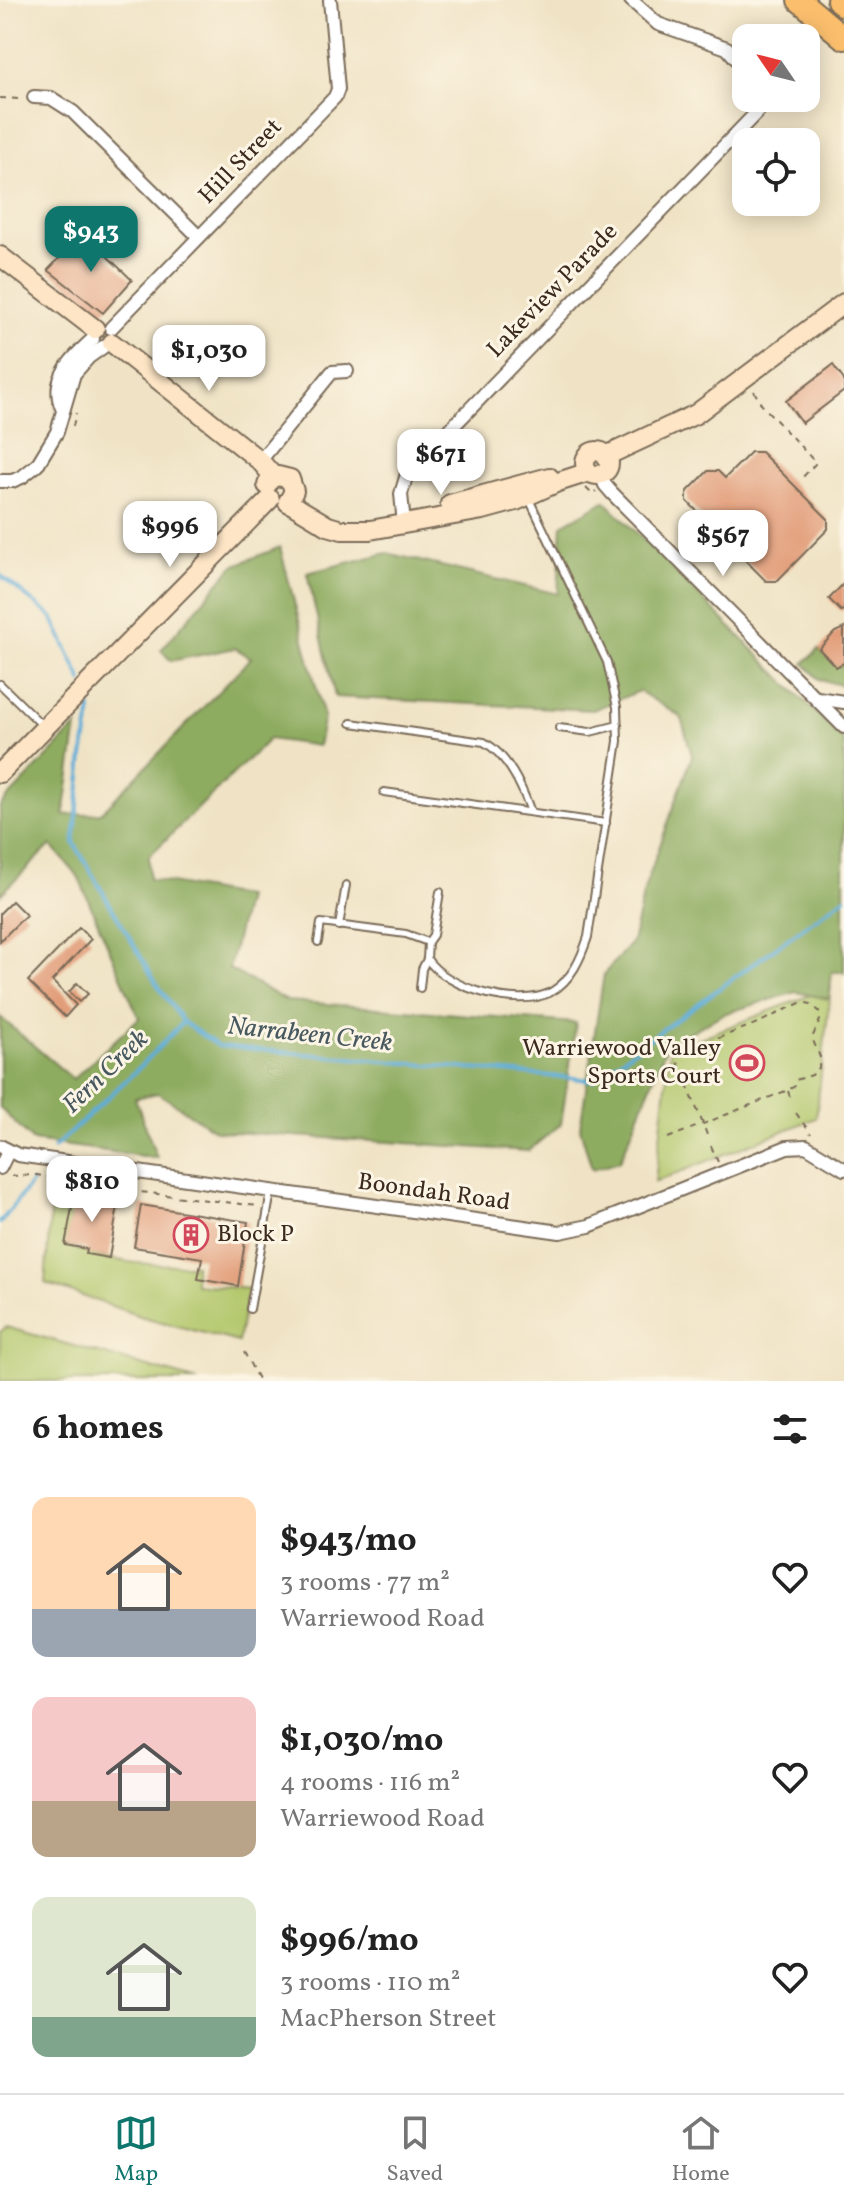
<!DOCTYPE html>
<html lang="en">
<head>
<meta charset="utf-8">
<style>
	body { margin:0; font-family:Vollkorn,serif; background:#f2f2f2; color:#222; height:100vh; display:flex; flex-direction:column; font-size:30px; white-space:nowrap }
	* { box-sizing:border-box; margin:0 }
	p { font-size:26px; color:#767676 }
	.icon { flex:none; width:44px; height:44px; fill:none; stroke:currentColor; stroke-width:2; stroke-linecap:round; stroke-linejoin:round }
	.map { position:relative; height:1381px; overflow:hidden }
	.panel { display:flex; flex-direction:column; background:#fff; flex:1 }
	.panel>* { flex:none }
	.needle { width:52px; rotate:305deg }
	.tools { position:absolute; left:732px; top:24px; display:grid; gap:16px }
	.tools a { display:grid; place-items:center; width:88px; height:88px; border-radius:16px; background:#fff; box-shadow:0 4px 20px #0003; font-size:40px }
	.price { position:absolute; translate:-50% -68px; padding:0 18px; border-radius:16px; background:#fff; color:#222; font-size:26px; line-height:52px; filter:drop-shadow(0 2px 4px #0008) }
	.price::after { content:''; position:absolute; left:50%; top:48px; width:24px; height:18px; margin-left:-12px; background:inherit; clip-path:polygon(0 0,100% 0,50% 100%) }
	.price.current { background:#0f766e; color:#fff }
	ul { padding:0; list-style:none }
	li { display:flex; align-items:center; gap:24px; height:200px; padding:0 32px }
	li span { display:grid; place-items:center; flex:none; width:224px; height:160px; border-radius:16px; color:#555 }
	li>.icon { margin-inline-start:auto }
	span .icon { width:96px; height:96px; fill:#fffc; stroke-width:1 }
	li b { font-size:34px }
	h2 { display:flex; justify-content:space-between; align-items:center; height:96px; padding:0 32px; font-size:34px }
	.tab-bar { display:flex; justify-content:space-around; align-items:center; height:112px; border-top:2px solid #e0e0e0; background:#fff; font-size:22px; color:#767676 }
	.tab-bar a { display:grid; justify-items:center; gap:4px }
	.tab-bar .current { color:#0f766e }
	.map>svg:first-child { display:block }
	.green { fill:#b3c86d; stroke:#777946; stroke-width:2 }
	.forest { fill:#8eac60; stroke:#646b3f; stroke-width:2 }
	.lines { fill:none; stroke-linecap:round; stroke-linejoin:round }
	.stream { stroke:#5eadd8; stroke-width:4 }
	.building { fill:#e29e7a }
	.lane-casing { stroke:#7a6b58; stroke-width:10 }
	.street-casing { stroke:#7a6b58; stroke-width:16 }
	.secondary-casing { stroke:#7a6b58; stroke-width:22 }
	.highway-casing { stroke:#7a6b58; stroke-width:26 }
	.path { stroke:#7a6b58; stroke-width:2; stroke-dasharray:6 6; stroke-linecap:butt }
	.lane { stroke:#fff; stroke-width:6 }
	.street { stroke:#fff; stroke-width:12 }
	.secondary { stroke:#fde5c5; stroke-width:18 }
	.highway { stroke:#fabe6d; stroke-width:22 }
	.labels { text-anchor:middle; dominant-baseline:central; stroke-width:6; stroke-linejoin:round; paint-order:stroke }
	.street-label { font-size:24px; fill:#3b2a1e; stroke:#fcf5e5 }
	.poi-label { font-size:24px; fill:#3b2a1e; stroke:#fcf5e5; text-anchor:end }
	.water-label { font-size:26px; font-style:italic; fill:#47585f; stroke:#fcf5e5 }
</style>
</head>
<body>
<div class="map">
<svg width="844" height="1381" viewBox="0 0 844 1381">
	<rect width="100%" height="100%" fill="#fcf5e5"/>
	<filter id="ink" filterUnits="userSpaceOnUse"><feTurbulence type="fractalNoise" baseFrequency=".0125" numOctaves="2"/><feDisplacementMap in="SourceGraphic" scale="16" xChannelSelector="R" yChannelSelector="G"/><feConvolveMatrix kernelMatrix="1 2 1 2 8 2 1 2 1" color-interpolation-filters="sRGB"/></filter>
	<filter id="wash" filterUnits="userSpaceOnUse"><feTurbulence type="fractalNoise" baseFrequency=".006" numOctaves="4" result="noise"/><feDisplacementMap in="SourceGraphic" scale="32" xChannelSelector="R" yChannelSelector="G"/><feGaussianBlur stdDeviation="1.8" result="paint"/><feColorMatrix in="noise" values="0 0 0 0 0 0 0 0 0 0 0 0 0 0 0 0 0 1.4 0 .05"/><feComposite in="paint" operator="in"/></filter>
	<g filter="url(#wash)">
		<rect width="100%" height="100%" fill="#f0e3c5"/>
		<g class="green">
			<path d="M831 987 816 1118 655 1182 670 1050Z"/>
			<path d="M52 1191 75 1192 66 1245C112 1264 146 1265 195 1265V1284L248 1289 238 1342 143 1317 45 1283Z"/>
			<path d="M6 1327 198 1381H0V1332Z"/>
		</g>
		<g class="forest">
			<path d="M605 501 844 741V972H832L829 999 796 992 723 1014 667 1045 620 1161 592 1169 580 1128 604 974 632 942 645 887 692 756 681 717 639 691 593 710 335 697 307 573 387 553 558 594 562 525Z"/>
			<path d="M280 547 324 717 318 746 269 739 149 856V879L246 897 229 969 287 1001 576 1023 561 1124 528 1151 216 1131 158 1093 135 1098 157 1158 33 1141 0 1108V1017L73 1079 139 1018 78 876 51 845 0 895V806L77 726 64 815 101 813 251 658 235 648 171 661 161 650 233 566Z"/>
			<path d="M819 649 836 666 844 664V686L819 679 804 663Z"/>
		</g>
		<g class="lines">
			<g class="stream">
				<path d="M0 575 52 617 82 681"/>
				<path d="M86 693 91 710 83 756 74 843 155 981 183 1022 218 1046 593 1080 844 898"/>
				<path d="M54 1148 139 1068 183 1022"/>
				<path d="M0 1223 32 1182"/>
			</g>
		</g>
		<g id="blocks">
			<g class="building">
				<path d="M83 233 132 280 103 313 48 270Z"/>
				<path d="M833 365 844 380V391L802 423 786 401Z"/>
				<path d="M751 452H761L828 519V529L777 581H766L687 501V492L708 471H718L725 478Z"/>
				<path d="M844 583V610L841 611 829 599Z"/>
				<path d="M844 628V663L836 667 819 649 835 632Z"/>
				<path d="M12 901 26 915 0 941V913Z"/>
				<path d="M79 928 91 939 52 981 76 1005 65 1017 28 981Z"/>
				<path d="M77 983 88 994 79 1002 69 992Z"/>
				<path d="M75 1192 119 1200 109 1258 86 1254 87 1249 65 1245Z"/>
				<path d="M141 1205 248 1222 238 1286 198 1279 202 1258 134 1247Z"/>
			</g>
		</g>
	</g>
	<g filter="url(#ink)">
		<use href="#blocks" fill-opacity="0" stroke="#7a6b58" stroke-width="2"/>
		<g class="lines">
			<g class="lane-casing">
				<g id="lane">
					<path d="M0 684 43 726"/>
					<path d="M351 723 484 742C508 755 522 787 531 812"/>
					<path d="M559 728 590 732 618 725"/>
					<path d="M384 792 606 823"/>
					<path d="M339 926 346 885"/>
					<path d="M318 942 321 923 406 934 428 942 427 959C447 989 519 1009 551 992 572 980 581 958 588 937L618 741 617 707 607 662 529 499"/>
					<path d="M428 942 433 935 440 892"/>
					<path d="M420 988 422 969 427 959"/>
					<path d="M250 1309 271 1192"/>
				</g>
			</g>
			<g class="street-casing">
				<g id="street">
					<path d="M631 0 658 24 727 48 746 70"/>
					<path d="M34 97 51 98 73 112 199 237"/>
					<path d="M111 328 335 97 338 89 330 0"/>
					<path d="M62 408C49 379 73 357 93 339"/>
					<path d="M260 461 332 372 347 371"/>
					<path d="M601 474 605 485 612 493 844 727"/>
					<path d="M0 481H12L22 477 37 465 57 432 74 374 89 357 103 347"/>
					<path d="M404 524 401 494 407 474 759 110 756 98"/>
					<path d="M817 698 844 702"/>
					<path d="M0 1146 18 1155 560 1232 589 1226 787 1147 806 1146 844 1169"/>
					<path d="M0 1168 8 1152"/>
				</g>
			</g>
			<g class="secondary-casing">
				<g id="secondary">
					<path d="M0 256 95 329"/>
					<path d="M112 343 260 461 274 477"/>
					<circle cx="597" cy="463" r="12"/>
					<path d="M606 456 696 414 844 303"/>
					<path d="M267 485 270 479 278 476 290 479 294 491 288 502"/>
					<path d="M288 502 328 526 342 530H370L483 510 516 501 558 482 589 472"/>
					<path d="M450 504 549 477"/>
					<path d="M0 773 270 499"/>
				</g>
			</g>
			<g class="highway-casing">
				<g id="highway">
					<path d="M799 0 844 38"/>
					<path d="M838 0 844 5"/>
				</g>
			</g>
			<g class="path">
				<path d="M806 57 822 41"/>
				<path d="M0 98 20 99"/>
				<path d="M754 391 761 404 816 463 800 480"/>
				<path d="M73 426 76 413"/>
				<path d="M586 488 592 494 596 491"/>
				<path d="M788 1091 791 1100"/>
				<path d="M796 1113 811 1134"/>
				<path d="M668 1138 788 1090 795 1086 796 1080 812 1075 819 1068 820 1057 812 1038 820 1020 819 1011 811 1004 802 1002 760 1022 675 1055 703 1124 707 1135"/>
				<path d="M711 1146 718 1162"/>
				<path d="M11 1176 37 1175 132 1191 258 1206"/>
				<path d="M244 1352 259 1381"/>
			</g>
			<use href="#lane" class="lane"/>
			<use href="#street" class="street"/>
			<use href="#secondary" class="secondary"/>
			<use href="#highway" class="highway"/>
		</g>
	</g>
	<defs>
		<g id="stadium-ring" transform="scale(1.8)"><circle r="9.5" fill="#fcf5e5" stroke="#d1495b" stroke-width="1.5"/><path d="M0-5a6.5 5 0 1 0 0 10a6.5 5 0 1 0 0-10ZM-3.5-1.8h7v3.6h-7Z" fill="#d1495b"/></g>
		<g id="building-ring" transform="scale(1.8)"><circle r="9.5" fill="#fcf5e5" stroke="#d1495b" stroke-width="1.5"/><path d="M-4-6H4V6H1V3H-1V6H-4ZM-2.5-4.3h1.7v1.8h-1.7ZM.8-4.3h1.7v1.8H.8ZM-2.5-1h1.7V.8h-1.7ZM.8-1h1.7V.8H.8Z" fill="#d1495b"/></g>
	</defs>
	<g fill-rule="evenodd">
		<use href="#stadium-ring" x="747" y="1063"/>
		<use href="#building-ring" x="191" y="1235"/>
	</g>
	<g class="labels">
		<g class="street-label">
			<text transform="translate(241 162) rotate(-46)">Hill Street</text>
			<text transform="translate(553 291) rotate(-46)">Lakeview Parade</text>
			<text transform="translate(434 1193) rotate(8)">Boondah Road</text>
		</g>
		<g class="poi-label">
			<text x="721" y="1049">Warriewood Valley<tspan x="721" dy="28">Sports Court</tspan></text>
			<text x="217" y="1235" text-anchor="start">Block P</text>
		</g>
		<g class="water-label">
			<text transform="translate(310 1035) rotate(6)">Narrabeen Creek</text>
			<text transform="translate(106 1072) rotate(-44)">Fern Creek</text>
		</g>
	</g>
</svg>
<div class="tools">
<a><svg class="needle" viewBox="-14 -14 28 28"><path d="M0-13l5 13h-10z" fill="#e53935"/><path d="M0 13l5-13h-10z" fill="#767676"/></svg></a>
<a><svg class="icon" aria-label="locate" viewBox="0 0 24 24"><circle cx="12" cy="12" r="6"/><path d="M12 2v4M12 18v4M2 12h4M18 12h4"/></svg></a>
</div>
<b class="price current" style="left:91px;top:274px">$943</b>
<b class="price" style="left:209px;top:393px">$1,030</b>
<b class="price" style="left:441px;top:497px">$671</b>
<b class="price" style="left:170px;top:569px">$996</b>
<b class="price" style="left:723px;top:578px">$567</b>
<b class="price" style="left:92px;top:1224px">$810</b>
</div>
<section class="panel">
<h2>6 homes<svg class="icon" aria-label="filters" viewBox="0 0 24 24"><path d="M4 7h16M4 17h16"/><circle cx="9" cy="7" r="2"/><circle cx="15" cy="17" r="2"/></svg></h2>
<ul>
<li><span style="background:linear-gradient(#ffd9b3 70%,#9aa5b1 0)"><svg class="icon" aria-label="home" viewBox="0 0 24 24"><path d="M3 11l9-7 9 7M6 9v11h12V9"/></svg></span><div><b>$943/mo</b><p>3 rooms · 77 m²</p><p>Warriewood Road</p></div><svg class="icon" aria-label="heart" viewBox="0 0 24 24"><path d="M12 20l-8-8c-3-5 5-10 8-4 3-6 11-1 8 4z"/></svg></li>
<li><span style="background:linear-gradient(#f6c9c9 65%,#b9a48a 0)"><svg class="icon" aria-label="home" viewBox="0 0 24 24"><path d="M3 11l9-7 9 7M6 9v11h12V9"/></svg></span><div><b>$1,030/mo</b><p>4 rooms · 116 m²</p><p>Warriewood Road</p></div><svg class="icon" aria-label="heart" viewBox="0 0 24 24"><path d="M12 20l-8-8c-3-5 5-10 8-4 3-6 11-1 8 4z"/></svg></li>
<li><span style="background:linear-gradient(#dfe7d0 75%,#7fa58c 0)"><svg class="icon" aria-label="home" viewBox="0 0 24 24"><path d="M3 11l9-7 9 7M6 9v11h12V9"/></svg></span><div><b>$996/mo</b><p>3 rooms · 110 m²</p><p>MacPherson Street</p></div><svg class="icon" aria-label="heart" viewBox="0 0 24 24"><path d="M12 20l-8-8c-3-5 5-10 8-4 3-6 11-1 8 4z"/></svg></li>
</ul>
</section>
<nav class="tab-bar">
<a class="current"><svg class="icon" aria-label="map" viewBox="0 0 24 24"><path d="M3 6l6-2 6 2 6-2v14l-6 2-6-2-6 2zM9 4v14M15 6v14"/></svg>Map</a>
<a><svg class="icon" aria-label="saved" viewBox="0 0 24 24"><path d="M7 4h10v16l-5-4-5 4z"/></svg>Saved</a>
<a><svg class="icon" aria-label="home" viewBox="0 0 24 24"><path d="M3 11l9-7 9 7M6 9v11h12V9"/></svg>Home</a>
</nav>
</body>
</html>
